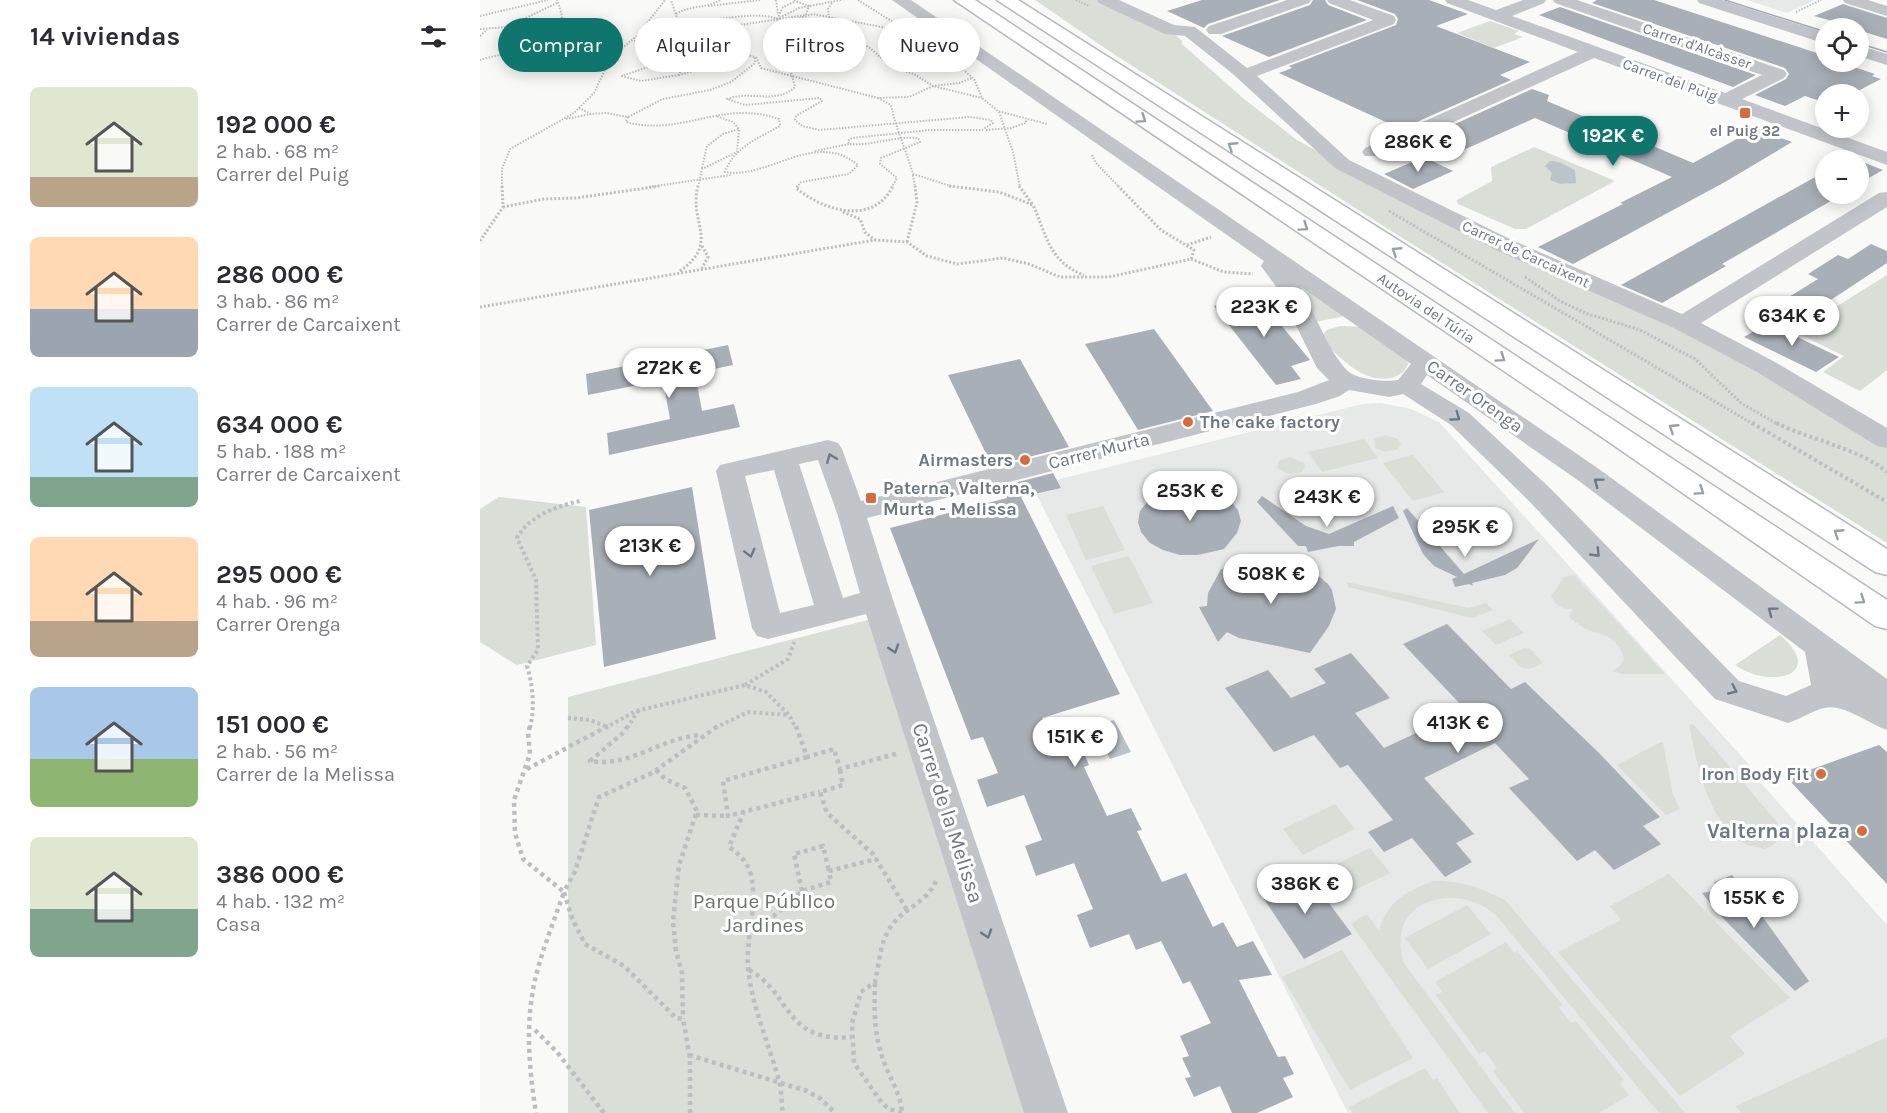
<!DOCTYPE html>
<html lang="es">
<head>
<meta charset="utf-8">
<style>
	body { margin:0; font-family:Karla,sans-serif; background:#f2f2f3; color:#2b2b33; height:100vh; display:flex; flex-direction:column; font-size:22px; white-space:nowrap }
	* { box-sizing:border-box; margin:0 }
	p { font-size:20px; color:#7c7c81 }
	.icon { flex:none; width:33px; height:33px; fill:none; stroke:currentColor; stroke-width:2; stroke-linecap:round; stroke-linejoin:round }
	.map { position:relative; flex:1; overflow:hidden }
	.side { display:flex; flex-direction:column; background:#fff; width:480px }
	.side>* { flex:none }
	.guide { position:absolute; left:18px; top:18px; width:570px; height:54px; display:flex; gap:12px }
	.buttons { position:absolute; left:1335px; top:18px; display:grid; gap:12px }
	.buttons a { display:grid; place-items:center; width:54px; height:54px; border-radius:50%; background:#fff; box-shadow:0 3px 15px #0003; font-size:30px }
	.price { position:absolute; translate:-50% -51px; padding:0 14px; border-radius:21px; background:#fff; color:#222; font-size:20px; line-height:39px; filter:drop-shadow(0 2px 3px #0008) }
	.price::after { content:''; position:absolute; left:50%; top:36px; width:18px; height:14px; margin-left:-9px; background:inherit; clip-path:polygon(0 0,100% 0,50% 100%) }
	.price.selected { background:#0f766e; color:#fff }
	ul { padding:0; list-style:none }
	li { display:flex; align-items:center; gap:18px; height:150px; padding:0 30px }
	li span { display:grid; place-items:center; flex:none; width:168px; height:120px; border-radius:9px; color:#555 }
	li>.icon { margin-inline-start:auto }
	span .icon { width:72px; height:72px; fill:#fffc; stroke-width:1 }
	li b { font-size:26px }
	h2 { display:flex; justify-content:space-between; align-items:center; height:72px; padding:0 30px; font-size:26px }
	.pill { padding:0 21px; border-radius:27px; background:#fff; box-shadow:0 3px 15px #0003; font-size:21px; line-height:54px }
	.pill.selected { background:#0f766e; color:#fff }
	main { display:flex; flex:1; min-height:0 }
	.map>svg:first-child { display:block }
	.built { fill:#e7e8e8 }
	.green { fill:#d9ded7 }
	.water { fill:#bbc4c9 }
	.building { fill:#a9afb6 }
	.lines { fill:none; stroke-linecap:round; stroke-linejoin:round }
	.highway-casing { stroke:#b5b8bc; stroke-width:3 }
	.path-far3 { stroke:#bcbec1; stroke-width:2; stroke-dasharray:1.5 1.5; stroke-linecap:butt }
	.path-far2 { stroke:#bcbec1; stroke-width:3; stroke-dasharray:2 2; stroke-linecap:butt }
	.path-far1 { stroke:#bcbec1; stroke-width:4; stroke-dasharray:3 3; stroke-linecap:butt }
	.path { stroke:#bcbec1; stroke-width:4.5; stroke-dasharray:4 4; stroke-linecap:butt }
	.minor { fill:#c1c5c9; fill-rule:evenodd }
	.highway { fill:#fff; fill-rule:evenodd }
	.tram { stroke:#a3a9af; stroke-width:1.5 }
	.oneway { stroke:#97a0aa }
	.oneway2 { stroke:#6b7886 }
	.poi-dot { fill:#d66b3b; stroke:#fff; stroke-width:2 }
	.labels { text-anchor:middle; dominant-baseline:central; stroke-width:6; stroke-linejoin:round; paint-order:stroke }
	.far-street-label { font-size:15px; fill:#6b7886; stroke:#fff }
	.far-poi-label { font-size:15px; font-weight:bold; fill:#6b7886; stroke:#fff }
	.street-label { font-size:18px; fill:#6b7886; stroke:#fff }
	.poi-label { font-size:18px; font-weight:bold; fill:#6b7886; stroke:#fff; text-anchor:start }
	.near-street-label { font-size:21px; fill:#6b7886; stroke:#fff }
	.near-poi-label { font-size:21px; font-weight:bold; fill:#6b7886; stroke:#fff; text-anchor:end }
	.near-park-label { font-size:21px; fill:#677965; stroke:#fff }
</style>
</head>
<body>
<main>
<section class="side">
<h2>14 viviendas<svg class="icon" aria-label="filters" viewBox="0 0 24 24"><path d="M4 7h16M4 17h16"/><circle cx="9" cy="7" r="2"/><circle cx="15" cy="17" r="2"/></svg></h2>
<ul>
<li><span style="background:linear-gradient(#dfe7d0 75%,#b9a48a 0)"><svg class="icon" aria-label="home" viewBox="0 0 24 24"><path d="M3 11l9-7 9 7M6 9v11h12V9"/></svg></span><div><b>192 000 €</b><p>2 hab. · 68 m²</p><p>Carrer del Puig</p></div></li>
<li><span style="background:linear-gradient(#ffd9b3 60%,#9aa5b1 0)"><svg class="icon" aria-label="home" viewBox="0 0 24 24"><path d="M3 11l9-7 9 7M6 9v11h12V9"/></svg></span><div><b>286 000 €</b><p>3 hab. · 86 m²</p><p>Carrer de Carcaixent</p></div></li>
<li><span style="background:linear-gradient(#bfe0f5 75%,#7fa58c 0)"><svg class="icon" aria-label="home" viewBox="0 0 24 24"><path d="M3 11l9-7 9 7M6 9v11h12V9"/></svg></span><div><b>634 000 €</b><p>5 hab. · 188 m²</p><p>Carrer de Carcaixent</p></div></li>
<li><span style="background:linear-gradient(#ffd9b3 70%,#b9a48a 0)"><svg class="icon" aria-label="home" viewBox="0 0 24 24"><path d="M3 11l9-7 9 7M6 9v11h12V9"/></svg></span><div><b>295 000 €</b><p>4 hab. · 96 m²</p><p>Carrer Orenga</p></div></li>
<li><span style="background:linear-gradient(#a9c7e8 60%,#8fb573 0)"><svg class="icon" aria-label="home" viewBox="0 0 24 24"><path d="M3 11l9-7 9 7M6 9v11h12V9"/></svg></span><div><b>151 000 €</b><p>2 hab. · 56 m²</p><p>Carrer de la Melissa</p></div></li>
<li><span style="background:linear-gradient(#dfe7d0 60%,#7fa58c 0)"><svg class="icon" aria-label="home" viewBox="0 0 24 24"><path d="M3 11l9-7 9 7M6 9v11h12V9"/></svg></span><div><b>386 000 €</b><p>4 hab. · 132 m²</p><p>Casa</p></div></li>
</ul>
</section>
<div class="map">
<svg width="1407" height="1113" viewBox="0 0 1407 1113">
	<rect width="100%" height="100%" fill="#f9f9f8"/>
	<g class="built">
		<path d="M1267 0H1335L1307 13Z"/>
		<path d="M901 403 931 409 959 422 1283 780 1280 782 1407 925V1113H868L552 486 883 404Z"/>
	</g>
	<g class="green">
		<path d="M555 0H622L688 27 702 41V44L764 99 817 140 882 176 1141 295 1407 439V543L913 232 632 53Z"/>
		<path d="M1010 21 1039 31 1034 34 1043 37 1014 48 977 33Z"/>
		<path d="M1054 147 1135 181 1046 229H1035L978 204 977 200 1012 181 1011 167Z"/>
		<path d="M801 270 866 316 835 322Z"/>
		<path d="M1407 275V370L1380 391 1343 372 1364 356 1288 319 1310 306 1338 318Z"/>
		<path d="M860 326 883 327 926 359 928 364C925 372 919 376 911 378 882 383 863 359 843 342L842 336 847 330Z"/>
		<path d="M905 435 918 439 921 444 918 449 906 452 895 448 894 439Z"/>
		<path d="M884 439 898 458 842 472 828 452Z"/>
		<path d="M933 455 964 492 933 501 903 463Z"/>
		<path d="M810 457 824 463 825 466 822 472 809 474 797 468 799 461Z"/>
		<path d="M19 497 106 507 116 645 37 665 0 642V509Z"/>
		<path d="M623 506 645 550 606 560 586 515Z"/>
		<path d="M649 556 673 603 634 614 611 566Z"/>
		<path d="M1094 575 1185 674H1143L1132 671 1140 666 1144 658C1140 642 1128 635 1114 632 1106 630 1096 622 1089 617L1092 609C1081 609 1076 606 1071 596L1084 577Z"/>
		<path d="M867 582 989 608 1006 603 1013 610 992 618 868 587Z"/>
		<path d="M403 616 547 1113H88V697Z"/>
		<path d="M1030 619 1044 633 1016 645 1002 631Z"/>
		<path d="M1300 635C1347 675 1291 690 1255 665Z"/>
		<path d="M1044 648 1050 649 1063 663C1043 673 1044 670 1029 655Z"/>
		<path d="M1213 724 1296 821C1304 836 1299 843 1285 849 1277 847 1265 845 1258 840 1226 814 1217 763 1209 725Z"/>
		<path d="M1181 742 1183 743 1193 795 1200 809 1186 815 1137 765Z"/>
		<path d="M855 804 875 829 823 855 803 829Z"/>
		<path d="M890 848 910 873 854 900 836 874Z"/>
		<path d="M1189 874 1310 998 1250 1036 1265 1054 1200 1096 1078 952 1141 920 1130 906Z"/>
		<path d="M953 881C983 881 998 887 1025 900L1205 1113H1179L1016 915C1010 911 1003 905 996 903 970 892 930 899 922 930 919 941 921 951 923 962L1035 1113H1008L871 924 887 914 899 930C910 899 924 893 953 881Z"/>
		<path d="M987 905 1011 934 948 969 925 938Z"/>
		<path d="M1026 942 1034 953 1037 951 1083 1005 1079 1008 1091 1023 1096 1021 1144 1080 1140 1084 1149 1095 1119 1113H1044L1013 1071 1017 1068 1005 1051 999 1054 956 995 962 992 955 982Z"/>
		<path d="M862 950 933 1058 870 1090 802 977Z"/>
		<path d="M1407 1037V1113H1261L1256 1106Z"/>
		<path d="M945 1068 953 1080 957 1078 980 1113H873L869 1107Z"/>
	</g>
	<g class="water">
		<path d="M1070 161 1079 162 1095 170 1096 183 1080 184 1070 180 1072 173 1065 166Z"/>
		<path d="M634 720 651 752 630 759 615 725Z"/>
	</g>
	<g class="building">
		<path d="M722 0H800L728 24 724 28 687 11Z"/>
		<path d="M833 0H845L848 5 887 20 789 57 742 36 830 5Z"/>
		<path d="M877 0H949L988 14 956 26 1050 62 1020 75 1031 80 921 129 799 73 812 68 809 66 916 25 918 19 915 14Z"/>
		<path d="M1117 0H1174L1346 56V62H1381L1374 67 1395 74 1392 76 1401 79 1372 94H1346V103L1325 96 1305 106 1275 95 1306 79 1309 74 1305 68 1112 3Z"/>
		<path d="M1363 4 1407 18V39L1378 30V28L1334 16Z"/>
		<path d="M1080 7 1276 75 1253 87 1059 15Z"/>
		<path d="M1052 89 1069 95 1067 101 1213 163 1275 129 1312 142 1245 182 1093 264 1058 247 1143 204 1140 203 1192 177 1055 118 970 156 941 142 945 140 942 139Z"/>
		<path d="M944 157 973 171 933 189 904 174Z"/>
		<path d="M1370 157 1403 170 1378 184V160H1364Z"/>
		<path d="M1346 171V194H1363L1242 264 1246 266 1182 303 1141 285Z"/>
		<path d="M1391 244 1407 251V263L1331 313 1304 300 1338 279 1328 274 1358 255 1368 259Z"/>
		<path d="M777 296 830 360 811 366 821 379 796 385 734 306Z"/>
		<path d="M1288 323 1359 357 1336 372 1264 337Z"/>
		<path d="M674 329 733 411 658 430 605 344Z"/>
		<path d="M248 345 253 365 215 373 222 411 254 404 260 427 129 455 127 433 190 419 183 380 108 395 106 374Z"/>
		<path d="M540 359 589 447 512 466 468 375Z"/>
		<path d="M573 473 581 488 541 497 640 694 562 718 577 752 600 744 609 765 604 767 627 816 651 808 662 830 657 831 682 882 706 873 733 927 743 922 757 947 773 941 792 975 759 980 798 1057 805 1056 814 1074 803 1078 813 1097 777 1113H752L740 1086 714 1097 705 1078 711 1077 702 1058 709 1056 700 1036 731 1023 710 981 703 984 681 941 656 950 649 934 610 948 597 915 613 909 594 863 556 876 545 846 562 840 544 795 507 807 497 780 518 773 503 737 491 740 410 528 527 498 522 486Z"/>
		<path d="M212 487 236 639 124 667 109 510Z"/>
		<path d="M708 487 738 493 750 501 758 510 761 521 757 533 744 549 718 555H700L683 550 670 543 661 532 658 522 660 511 667 502 693 489Z"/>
		<path d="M782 496 826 526 849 534 913 506 919 518 874 542V546H858L828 552 826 546H818L777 502Z"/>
		<path d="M927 508 984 574 1059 539 1037 568 1025 575 992 583 993 586 989 584 975 587 972 579 977 577 954 566 943 554 923 511Z"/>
		<path d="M790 558 827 566 848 584 852 590 856 609 849 626 830 653 759 638 747 632 738 642 719 607 727 606 728 593 741 569 772 564 778 586 782 563 790 562Z"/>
		<path d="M967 624 1031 689 1045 682 1119 753 1180 817 1163 826 1181 844 1134 870 1115 850 1097 861 1029 788 1049 779 1015 743 944 778 994 834 976 843 992 862 965 877 932 838 904 852 888 832 913 820 868 765 860 768 834 735 794 752 745 688 788 670 811 698 846 683 834 669 871 653 910 698 875 713 904 748 986 710 923 644Z"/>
		<path d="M1399 745 1407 752V884L1307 778Z"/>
		<path d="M825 871 872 934 824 959 780 893Z"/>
		<path d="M1252 875 1329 981 1315 991 1237 912 1222 893 1238 890 1234 882Z"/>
	</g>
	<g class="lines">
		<g class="highway-casing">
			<g id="highway">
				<path d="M474 0H495L1407 600V629L1395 626 1126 440Z"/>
				<path d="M517 0H538L1407 549V575L1395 572Z"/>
			</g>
		</g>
		<g class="path-far3">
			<path d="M296 0 298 14"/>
			<path d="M361 0 319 8 297 19 315 87C295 105 271 90 247 99L265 105 340 98 342 101 316 116 315 120 322 126 339 130 490 117 511 120 513 123 502 130H450L372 138 368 141 369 144C392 146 414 136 438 138L440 142 401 158 400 164 417 178 412 187"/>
			<path d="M378 0 424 29 444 46 478 65 494 79 502 98 518 111 567 124"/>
			<path d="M596 0 609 6"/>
			<path d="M352 3 348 9 349 17 366 34 390 48 411 67 434 74 453 86 479 83 492 78"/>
			<path d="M228 6 280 0"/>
			<path d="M1316 12 1341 0"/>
			<path d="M196 14C209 5 226 9 240 0"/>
			<path d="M0 16 68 0"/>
			<path d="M297 19 303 7 314 2"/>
			<path d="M0 29 27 27 77 3"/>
			<path d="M160 32C188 28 276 8 297 19"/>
			<path d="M0 36 7 30"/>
			<path d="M302 38 316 19 333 14 423 31"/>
			<path d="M154 41 326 15 329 6 313 0"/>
			<path d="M276 57 281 68 398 98 429 97 453 86 502 98"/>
			<path d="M0 60C20 53 73 49 81 27 84 18 80 9 77 0"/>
			<path d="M199 75 161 81 142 76 180 63 190 57C181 50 170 52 161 46L164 44 211 42"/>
			<path d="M398 98 411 105C416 129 426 150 433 174L474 187"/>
			<path d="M99 108 111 114 126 113 148 117 183 99 230 90 251 82 275 63V57C255 52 237 54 217 59L216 62 224 68 199 75 214 34 197 18 191 0"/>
			<path d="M519 112 533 152 540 187"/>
			<path d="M148 117 146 122C202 137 241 99 299 119L300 126C279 138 254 147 245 172 288 180 335 129 378 165L369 174 321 182 317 187"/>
			<path d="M86 119 111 114"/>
			<path d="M506 130 531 128 546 123V119"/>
			<path d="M335 151 369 144"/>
			<path d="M612 155 616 163 639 187"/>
			<path d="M222 168 227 146 243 134 259 129"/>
			<path d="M433 175 435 187"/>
			<path d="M22 187V169L30 149 94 113 114 93 131 57 157 36 185 0"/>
			<path d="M169 187 251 175"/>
			<path d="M218 187 222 169 257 152 259 129 253 122 236 116"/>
		</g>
		<g class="path-far2">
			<path d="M318 186 316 188C344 211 393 226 413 186"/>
			<path d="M469 186 519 192 553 205C567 236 569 262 604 275"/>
			<path d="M539 186 553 205"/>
			<path d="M23 207 64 199 96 198 180 186"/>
			<path d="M909 211 1275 425"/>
			<path d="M363 212 380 219 385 232 395 240"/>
			<path d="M0 241 23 207 22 186"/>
			<path d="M427 242 437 202 435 186"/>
			<path d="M707 245 731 237"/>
			<path d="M222 246 228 257 222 268"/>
			<path d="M711 259 744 272 773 274"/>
			<path d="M200 271C241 242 208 223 218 186"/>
			<path d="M1045 277 1080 301 1105 313 1160 330 1215 359 1261 403 1299 425"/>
			<path d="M0 307 395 240 427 242 447 256 477 264 523 258 549 264 580 277H629L711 259 714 250 681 230 638 186"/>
		</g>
		<g class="path-far1">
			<path d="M1272 423 1407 502"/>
			<path d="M1296 423C1329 439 1380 449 1407 472"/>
			<path d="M265 685 308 659 314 642"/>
			<path d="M88 718 110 720 125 726"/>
			<path d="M50 728C55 707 53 686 47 666L58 650 56 580 37 538C49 516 77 506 100 501"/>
			<path d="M125 728 156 711 265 685 286 692 309 715 316 728"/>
			<path d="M147 728 159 710"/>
			<path d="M235 728 268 712 309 715"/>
		</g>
		<g class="path">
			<path d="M50 726 48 733 50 754 34 800 35 833 43 859 84 892C74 921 62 950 55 980 45 1024 49 1069 56 1113"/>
			<path d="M148 726 143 733 110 761C150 768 182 737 221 735"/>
			<path d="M316 726 327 757 354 749 360 769 419 753"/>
			<path d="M327 757 243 781 248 816 340 792"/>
			<path d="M47 769 128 726"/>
			<path d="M176 770 185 779 205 788 217 811 199 865 193 921 196 951 202 973 203 1019"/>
			<path d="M360 770 363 785 340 792 347 813 393 854 427 910"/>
			<path d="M264 811 249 847C260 855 267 861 271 875 278 905 266 936 268 966 271 1006 289 1043 299 1081 302 1092 301 1103 303 1113"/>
			<path d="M216 815 248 816"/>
			<path d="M322 891 314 854 343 846 349 871"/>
			<path d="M270 924 295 915 322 891 351 882 349 871 396 859"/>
			<path d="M269 970C312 993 303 1043 372 1037"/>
			<path d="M395 983C394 1009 394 1035 403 1059 409 1078 421 1093 422 1113"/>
			<path d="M55 1030 77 1052 124 1113"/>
			<path d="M209 1055 327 1091 341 1099 355 1113"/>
			<path d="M210 1113V1058L203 1019 196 1018 144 966 105 944 92 918 84 892 95 871 119 797 172 773 238 726"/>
			<path d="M422 1113 409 1109 402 1103 374 1063 372 1023 381 992 395 982C399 964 400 943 410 928 423 907 449 903 457 878"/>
		</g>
		<g class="minor">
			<path d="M412 0H431L1119 469 1407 679V730C1389 724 1363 703 1344 708 1332 711 1320 719 1308 723L1235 699 1050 502 971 425 923 394 909 397 869 390 860 396 836 404 387 518 413 600 588 1113H544L386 614 288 639 277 636 272 628 236 471 240 465 348 440 358 443 362 449 381 501 818 392 849 380 837 368 798 289 781 266 784 261ZM820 286 931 364 918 380C906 382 883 380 872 374 853 363 832 307 820 286ZM947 375 1099 481 1325 652 1331 685 1306 696 1259 681 1070 488 989 413 941 384ZM338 460 357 513 380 593 363 598 319 464ZM294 470 334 605 300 613 265 476Z"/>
			<path d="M617 0H639L694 25 715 27 767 68 893 20 849 3 847 0H870L914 16 916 20 914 24 777 76 869 160 1032 240 1202 314 1399 193 1407 192V207L1221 323 1295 362 1407 428V448L1397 446 1277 372 1194 328 1016 250 855 168 753 74 705 36 685 34 619 3Z"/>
			<path d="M807 0H831L829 3 741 34H729L726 30 729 26Z"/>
			<path d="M965 0H988L1016 10 1043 0H1066L1064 3 1032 16 1245 93 1282 75 1075 3 1073 0H1097L1304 70 1307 74 1304 78 1262 99 1407 152V165L1114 58 899 156H885L882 152 885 148 1098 52 967 3Z"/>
			<path d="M1217 0H1242L1346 33V44L1219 3Z"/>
			<path d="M1363 0H1388L1407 6V16L1365 3Z"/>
			<path d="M1378 45 1407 54V65L1378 56Z"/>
		</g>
		<use href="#highway" class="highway"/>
		<g class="tram">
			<path d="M1245 0 1346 32"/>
			<path d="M1378 43 1407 52"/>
		</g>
	</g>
	<defs><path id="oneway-chevron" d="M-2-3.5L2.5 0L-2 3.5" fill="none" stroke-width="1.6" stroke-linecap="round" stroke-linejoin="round" transform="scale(1.5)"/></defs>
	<g class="oneway">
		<use href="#oneway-chevron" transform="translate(662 119) rotate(34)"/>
		<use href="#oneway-chevron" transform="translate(752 146) rotate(-147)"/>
		<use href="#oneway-chevron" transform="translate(824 227) rotate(34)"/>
		<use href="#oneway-chevron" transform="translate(916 251) rotate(-147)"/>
		<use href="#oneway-chevron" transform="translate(1021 358) rotate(34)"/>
		<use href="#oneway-chevron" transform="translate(1193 428) rotate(-147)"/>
		<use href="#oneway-chevron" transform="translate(1220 491) rotate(34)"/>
		<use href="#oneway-chevron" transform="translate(1358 533) rotate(-147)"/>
		<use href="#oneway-chevron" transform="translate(1381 600) rotate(34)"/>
	</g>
	<g class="oneway2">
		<use href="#oneway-chevron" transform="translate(976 417) rotate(36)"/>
		<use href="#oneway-chevron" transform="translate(351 458) rotate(-112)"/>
		<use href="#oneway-chevron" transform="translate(1118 482) rotate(-143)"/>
		<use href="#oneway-chevron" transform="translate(270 553) rotate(76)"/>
		<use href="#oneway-chevron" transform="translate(1116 553) rotate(46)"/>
		<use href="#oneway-chevron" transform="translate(1292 611) rotate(-143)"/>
		<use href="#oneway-chevron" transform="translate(414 649) rotate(72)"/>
		<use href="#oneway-chevron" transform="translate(1253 690) rotate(25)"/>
		<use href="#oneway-chevron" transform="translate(507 934) rotate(72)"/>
	</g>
	<g class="poi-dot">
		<rect x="1259" y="107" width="12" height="12" rx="3"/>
		<circle cx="708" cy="422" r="6"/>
		<circle cx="545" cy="460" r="6"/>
		<rect x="385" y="492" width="12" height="12" rx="3"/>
		<circle cx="1341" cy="774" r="6"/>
		<circle cx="1382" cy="831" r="6"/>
	</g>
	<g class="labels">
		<g class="far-street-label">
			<text transform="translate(1217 46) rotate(19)">Carrer d'Alcàsser</text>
			<text transform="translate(1190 80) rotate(20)">Carrer del Puig</text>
			<text transform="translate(1046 254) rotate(25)">Carrer de Carcaixent</text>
			<text transform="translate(946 308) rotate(34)">Autovia del Túria</text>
		</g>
		<g class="far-poi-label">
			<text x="1265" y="131">el Puig 32</text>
		</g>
		<g class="street-label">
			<text transform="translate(995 396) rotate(35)">Carrer Orenga</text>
			<text transform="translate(619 451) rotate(-14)">Carrer Murta</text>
		</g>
		<g class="poi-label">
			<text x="720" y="422">The cake factory</text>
			<text x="533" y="460" text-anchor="end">Airmasters</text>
			<text x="403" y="488">Paterna, Valterna,<tspan x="403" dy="21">Murta - Melissa</tspan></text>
			<text x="1329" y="774" text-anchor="end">Iron Body Fit</text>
		</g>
		<g class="near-street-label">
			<text transform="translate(468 813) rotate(72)">Carrer de la Melissa</text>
		</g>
		<g class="near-poi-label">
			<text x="1370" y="831">Valterna plaza</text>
		</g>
		<g class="near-park-label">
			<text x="284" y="901">Parque PúblIco<tspan x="284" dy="24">Jardines</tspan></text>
		</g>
	</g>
</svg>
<div class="buttons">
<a><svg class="icon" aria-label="locate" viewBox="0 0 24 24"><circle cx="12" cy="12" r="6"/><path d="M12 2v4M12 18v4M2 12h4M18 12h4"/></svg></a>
<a>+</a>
<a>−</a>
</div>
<b class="price selected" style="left:1133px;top:167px">192K €</b>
<b class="price" style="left:938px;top:173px">286K €</b>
<b class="price" style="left:784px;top:338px">223K €</b>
<b class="price" style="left:1312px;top:347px">634K €</b>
<b class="price" style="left:189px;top:399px">272K €</b>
<b class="price" style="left:710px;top:522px">253K €</b>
<b class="price" style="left:847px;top:528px">243K €</b>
<b class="price" style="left:985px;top:558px">295K €</b>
<b class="price" style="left:170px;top:577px">213K €</b>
<b class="price" style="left:791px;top:605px">508K €</b>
<b class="price" style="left:978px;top:754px">413K €</b>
<b class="price" style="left:595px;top:768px">151K €</b>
<b class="price" style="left:825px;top:915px">386K €</b>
<b class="price" style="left:1274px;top:929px">155K €</b>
<div class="guide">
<a class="pill selected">Comprar</a>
<a class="pill">Alquilar</a>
<a class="pill">Filtros</a>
<a class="pill">Nuevo</a>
</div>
</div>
</main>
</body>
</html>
